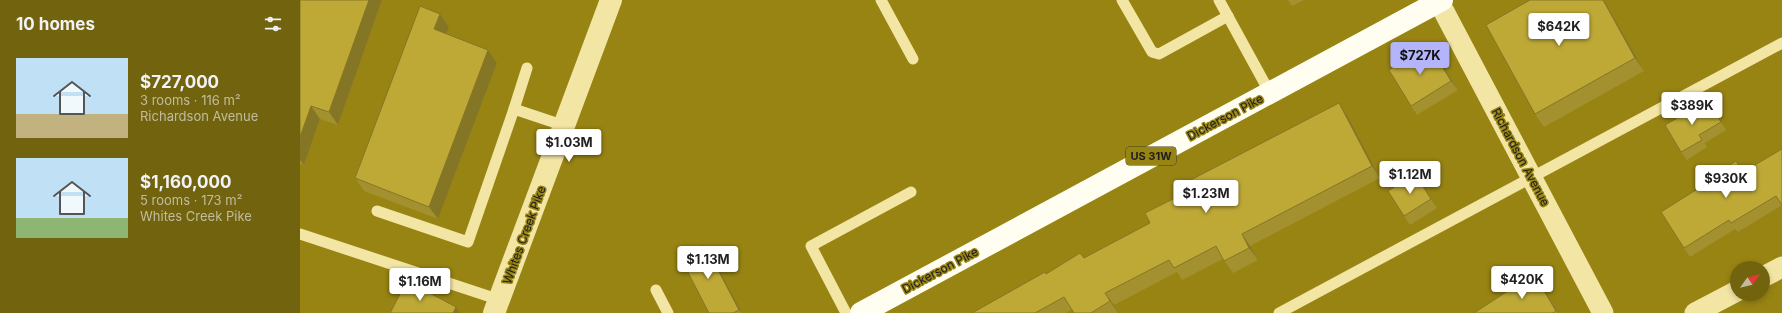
<!DOCTYPE html>
<html lang="en">
<head>
<meta charset="utf-8">
<style>
	body { margin:0; font-family:Inter,sans-serif; background:#7a6c1c; color:#f1f3f6; height:100vh; display:flex; flex-direction:column; font-size:15px; white-space:nowrap }
	* { box-sizing:border-box; margin:0 }
	p { font-size:13px; color:#c1bc9e }
	.icon { flex:none; width:22px; height:22px; fill:none; stroke:currentColor; stroke-width:2; stroke-linecap:round; stroke-linejoin:round }
	.map { position:relative; flex:1; overflow:hidden }
	.details { display:flex; flex-direction:column; background:#72630e; width:300px }
	.details>* { flex:none }
	.needle { width:26px; rotate:56deg }
	.fabs { position:absolute; left:1430px; top:261px; display:grid; gap:8px }
	.fabs a { display:grid; place-items:center; width:40px; height:40px; border-radius:50%; background:#72630e; box-shadow:0 2px 6px #0003; font-size:20px }
	.price { position:absolute; translate:-50% -34px; padding:0 9px; border-radius:4px; background:#fff; color:#222; font-size:13px; line-height:26px; filter:drop-shadow(0 1px 2px #0008) }
	.price::after { content:''; position:absolute; left:50%; top:24px; width:12px; height:9px; margin-left:-6px; background:inherit; clip-path:polygon(0 0,100% 0,50% 100%) }
	.price.active { background:#b3b4fa; color:#111 }
	ul { padding:0; list-style:none }
	li { display:flex; align-items:center; gap:12px; height:100px; padding:0 16px }
	li span { display:grid; place-items:center; flex:none; width:112px; height:80px; border-radius:0px; color:#555 }
	li>.icon { margin-inline-start:auto }
	span .icon { width:48px; height:48px; fill:#fffc; stroke-width:1 }
	li b { font-size:17px }
	h2 { display:flex; justify-content:space-between; align-items:center; height:48px; padding:0 16px; font-size:17px }
	main { display:flex; flex:1; min-height:0 }
	.map>svg:first-child { display:block }
	.lines { fill:none; stroke-linecap:round; stroke-linejoin:round }
	.service { stroke:#f3e6a5; stroke-width:11 }
	.minor { stroke:#f3e6a5; stroke-width:21 }
	.tertiary { stroke:#f3e6a5; stroke-width:22 }
	.primary { stroke:#fffef1; stroke-width:22 }
	.wall { fill:#a3912f }
	.shaded-wall { fill:#857626 }
	.building { fill:#bea937; stroke:#857626 }
	.labels { text-anchor:middle; dominant-baseline:central; stroke-width:3; stroke-linejoin:round; paint-order:stroke }
	.shield { fill:#988413; stroke:#423c1a; stroke-width:1 }
	.shield-label { font-size:11px; font-weight:bold; fill:#1d1d1d }
	.street-label { font-size:12px; fill:#1d1d1d; stroke:#988413 }
</style>
</head>
<body>
<main>
<section class="details">
<h2>10 homes<svg class="icon" aria-label="filters" viewBox="0 0 24 24"><path d="M4 7h16M4 17h16"/><circle cx="9" cy="7" r="2"/><circle cx="15" cy="17" r="2"/></svg></h2>
<ul>
<li><span style="background:linear-gradient(#bfe0f5 70%,#c2b280 0)"><svg class="icon" aria-label="home" viewBox="0 0 24 24"><path d="M3 11l9-7 9 7M6 9v11h12V9"/></svg></span><div><b>$727,000</b><p>3 rooms · 116 m²</p><p>Richardson Avenue</p></div></li>
<li><span style="background:linear-gradient(#bfe0f5 75%,#8fb573 0)"><svg class="icon" aria-label="home" viewBox="0 0 24 24"><path d="M3 11l9-7 9 7M6 9v11h12V9"/></svg></span><div><b>$1,160,000</b><p>5 rooms · 173 m²</p><p>Whites Creek Pike</p></div></li>
</ul>
</section>
<div class="map">
<svg width="1482" height="313" viewBox="0 0 1482 313">
	<rect width="100%" height="100%" fill="#988413"/>
	<g class="lines">
		<g class="service">
			<path d="M581 0 613 59"/>
			<path d="M822 0 852 52 859 54 928 16"/>
			<path d="M919 0 970 93"/>
			<path d="M214 109 227 68"/>
			<path d="M77 211 168 242 214 109 265 126"/>
			<path d="M0 234 200 300"/>
			<path d="M356 290 368 313"/>
			<path d="M546 313 511 246 611 192"/>
			<path d="M979 313 1482 43"/>
		</g>
		<g class="minor">
			<path d="M1139 2 1303 313"/>
			<path d="M1463 277 1482 267"/>
			<path d="M1395 313 1437 291"/>
		</g>
		<path class="tertiary" d="M194 313 311 0"/>
		<path class="primary" d="M561 313 1142 0"/>
	</g>
	<g class="wall">
		<path d="M0 0H82L38 125 20 119 4 165 0 164Z"/>
		<path d="M988 0H1004L992 6Z"/>
		<path d="M1230 0H1304L1344 71 1244 127 1235 114Z"/>
		<path d="M140 14 149 27 146 34 188 50 197 63 138 219 64 191 55 178Z"/>
		<path d="M1129 45 1158 90 1117 115 1111 106Z"/>
		<path d="M1039 103 1047 115 1080 178 950 246 958 260 933 273 923 259 882 280 877 272 814 305 818 313H774L772 309 766 313H672L746 274 784 258 850 223 887 192Z"/>
		<path d="M1412 108 1426 130 1405 143 1407 147 1387 160 1381 152Z"/>
		<path d="M1482 149V205L1438 232 1435 229 1390 257 1384 248 1443 172Z"/>
		<path d="M1122 183 1137 208 1110 225 1104 216Z"/>
		<path d="M411 254 442 313H409Z"/>
		<path d="M1240 283 1259 313H1174Z"/>
	</g>
	<g class="shaded-wall">
		<path d="M69 0H82L38 125 29 112Z"/>
		<path d="M1303 0H1304L1344 71 1335 58Z"/>
		<path d="M140 14 149 27 143 42 134 29Z"/>
		<path d="M1129 45 1135 54 1158 90 1151 81Z"/>
		<path d="M188 50 197 63 138 219 129 207Z"/>
		<path d="M1039 103 1047 115 1080 178 1072 166Z"/>
		<path d="M11 106 20 119 4 165 0 160V137Z"/>
		<path d="M1115 174 1122 183 1137 208 1131 199Z"/>
		<path d="M942 234 950 246 958 260 949 248Z"/>
		<path d="M405 245 411 254 442 313 439 310Z"/>
		<path d="M1234 274 1240 283 1259 313H1258Z"/>
		<path d="M805 293 814 305 818 313 810 301Z"/>
		<path d="M156 307 160 313H153Z"/>
	</g>
	<g class="building">
		<path d="M0 0H69L29 112 11 106 0 137Z"/>
		<path d="M1230 0H1303L1335 58 1235 114 1186 25Z"/>
		<path d="M120 6 140 14 134 29 188 50 129 207 55 178Z"/>
		<path d="M1129 45 1151 81 1111 106 1089 70Z"/>
		<path d="M1407 101 1421 122 1399 135 1402 140 1381 152 1365 125Z"/>
		<path d="M1039 103 1072 166 942 234 949 248 924 261 916 246 874 268 869 260 805 293 810 301 791 313H774L764 297 735 313H672L745 272 746 274 780 253 784 258 850 223 845 213 887 192 883 184Z"/>
		<path d="M1482 149V205L1476 196 1431 223 1429 220 1384 248 1361 212 1407 183 1405 180 1436 161 1443 172Z"/>
		<path d="M1115 174 1131 199 1104 216 1088 191Z"/>
		<path d="M405 245 439 310 433 313H409L377 251Z"/>
		<path d="M1234 274 1256 311 1253 313H1174Z"/>
		<path d="M107 281 156 307 153 313H90Z"/>
	</g>
	<g class="labels">
		<rect class="shield" x="826" y="147" width="50" height="18" rx="3"/>
		<g class="shield-label">
			<text x="851" y="156">US 31W</text>
		</g>
		<g class="street-label">
			<text transform="translate(925 117) rotate(-28)">Dickerson Pike</text>
			<text transform="translate(1221 157) rotate(62)">Richardson Avenue</text>
			<text transform="translate(224 235) rotate(-70)">Whites Creek Pike</text>
			<text transform="translate(640 270) rotate(-28)">Dickerson Pike</text>
		</g>
	</g>
</svg>
<div class="fabs">
<a><svg class="needle" viewBox="-14 -14 28 28"><path d="M0-13l5 13h-10z" fill="#e53935"/><path d="M0 13l5-13h-10z" fill="#c1bc9e"/></svg></a>
</div>
<b class="price" style="left:1259px;top:47px">$642K</b>
<b class="price active" style="left:1120px;top:76px">$727K</b>
<b class="price" style="left:1392px;top:126px">$389K</b>
<b class="price" style="left:269px;top:163px">$1.03M</b>
<b class="price" style="left:1110px;top:195px">$1.12M</b>
<b class="price" style="left:1426px;top:199px">$930K</b>
<b class="price" style="left:906px;top:214px">$1.23M</b>
<b class="price" style="left:408px;top:280px">$1.13M</b>
<b class="price" style="left:1222px;top:300px">$420K</b>
<b class="price" style="left:120px;top:302px">$1.16M</b>
</div>
</main>
</body>
</html>
